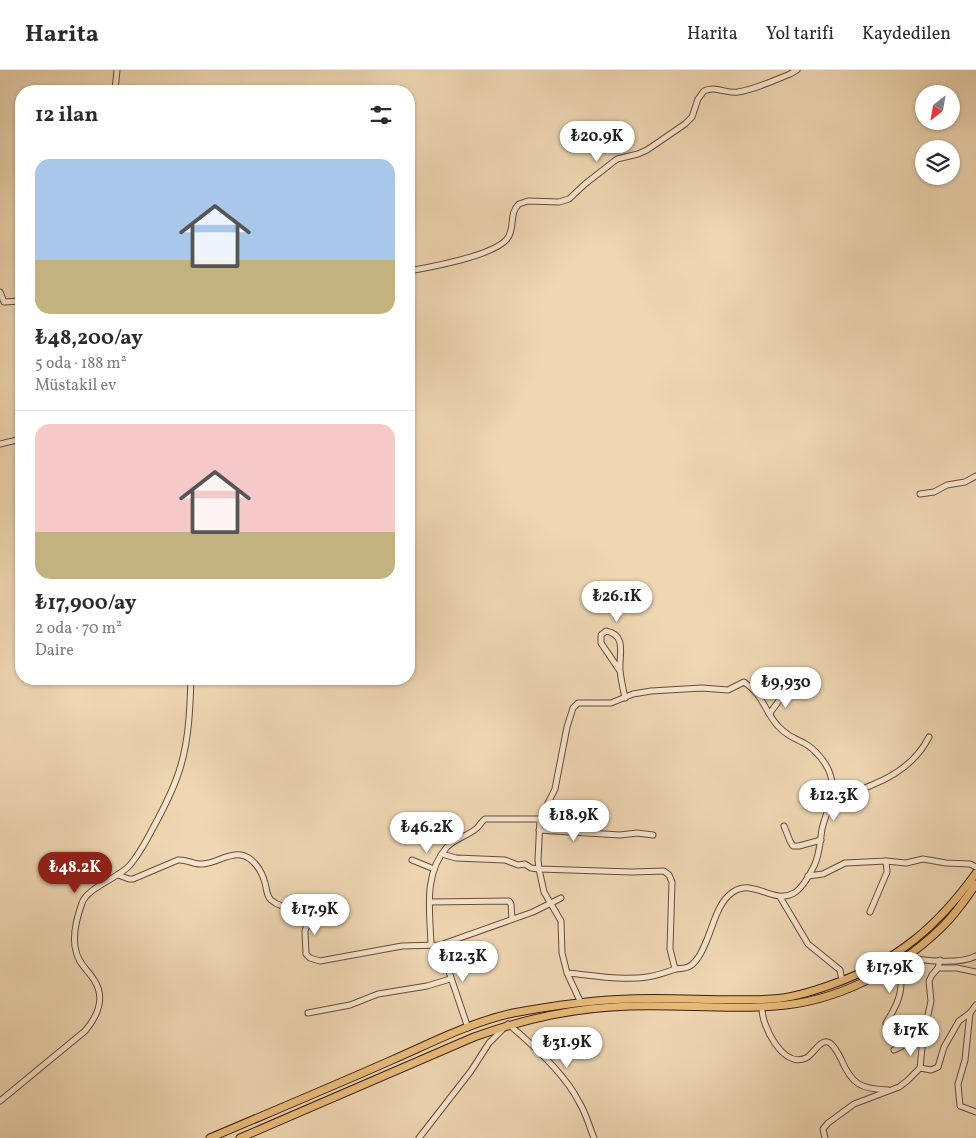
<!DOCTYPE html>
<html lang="tr">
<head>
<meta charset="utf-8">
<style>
	body { margin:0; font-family:Vollkorn,serif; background:#f2f2f3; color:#2b2b33; height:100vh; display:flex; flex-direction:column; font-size:19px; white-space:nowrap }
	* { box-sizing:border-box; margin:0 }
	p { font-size:16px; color:#7c7c81 }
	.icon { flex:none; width:28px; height:28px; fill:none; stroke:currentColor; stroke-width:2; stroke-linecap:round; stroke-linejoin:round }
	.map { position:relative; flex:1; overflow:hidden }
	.side { position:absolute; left:15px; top:15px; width:400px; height:600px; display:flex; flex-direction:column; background:#fff; border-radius:20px; box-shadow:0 1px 4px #0004 }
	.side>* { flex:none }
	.needle { width:32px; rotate:211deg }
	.tools { position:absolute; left:915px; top:15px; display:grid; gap:10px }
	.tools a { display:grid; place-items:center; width:45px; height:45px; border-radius:50%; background:#fff; box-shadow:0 1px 4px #0004; font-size:25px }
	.price { position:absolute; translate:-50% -42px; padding:0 11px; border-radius:18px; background:#fff; color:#222; font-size:16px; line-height:32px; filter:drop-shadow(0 1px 2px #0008) }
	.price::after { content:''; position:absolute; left:50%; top:30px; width:15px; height:11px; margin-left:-8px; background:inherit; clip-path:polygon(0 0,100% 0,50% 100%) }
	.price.active { background:#8f2418; color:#fff }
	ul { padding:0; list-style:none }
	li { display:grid; align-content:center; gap:10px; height:265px; padding:0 20px }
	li+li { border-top:1px solid #e1e1e2 }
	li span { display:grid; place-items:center; height:155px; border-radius:15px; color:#555 }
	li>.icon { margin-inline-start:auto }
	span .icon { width:90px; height:90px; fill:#fffc; stroke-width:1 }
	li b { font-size:21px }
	h2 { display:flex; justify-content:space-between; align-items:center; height:60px; padding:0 20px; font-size:21px }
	header { display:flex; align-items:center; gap:30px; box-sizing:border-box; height:70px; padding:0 25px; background:#fff; border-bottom:1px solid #e1e1e2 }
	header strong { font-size:24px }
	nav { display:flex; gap:28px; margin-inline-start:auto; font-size:18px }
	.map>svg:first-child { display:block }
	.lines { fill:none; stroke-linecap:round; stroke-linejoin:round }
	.minor-casing { stroke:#6b4b38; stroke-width:7 }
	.highway-casing { stroke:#3f1c0f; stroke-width:9 }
	.minor { stroke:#f5e5ce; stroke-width:5 }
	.highway { stroke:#e8bc7a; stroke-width:7 }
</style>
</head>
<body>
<header>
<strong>Harita</strong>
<nav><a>Harita</a><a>Yol tarifi</a><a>Kaydedilen</a></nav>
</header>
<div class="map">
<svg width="976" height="1068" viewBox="0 0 976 1068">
	<rect width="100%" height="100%" fill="#efd7b3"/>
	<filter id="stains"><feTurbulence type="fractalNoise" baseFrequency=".004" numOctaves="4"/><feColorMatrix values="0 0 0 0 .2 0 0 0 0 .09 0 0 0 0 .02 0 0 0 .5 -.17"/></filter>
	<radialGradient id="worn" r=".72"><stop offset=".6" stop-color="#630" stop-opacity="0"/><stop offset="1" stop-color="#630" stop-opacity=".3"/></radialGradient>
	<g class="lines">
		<g class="minor-casing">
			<g id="minor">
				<path d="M115 21 117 0"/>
				<path d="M409 201C431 197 493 186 507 169 516 158 508 144 519 134L528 131 559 132 569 129 585 114 617 89 638 84 647 80 685 54 692 47 698 29 704 21C715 15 726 24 738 22 756 19 773 11 790 4L797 0"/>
				<path d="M0 222 4 232 21 231"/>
				<path d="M0 374 21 369"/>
				<path d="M920 424 934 422 947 415 965 412 976 406"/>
				<path d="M620 601 601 573V565L606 561C627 565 619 584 620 600 621 610 623 619 625 628"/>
				<path d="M770 643 786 621"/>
				<path d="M831 730C844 723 859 721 872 715 897 705 917 691 929 667"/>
				<path d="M784 756 790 771 793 776H799L821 770"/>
				<path d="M539 760 620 765 637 763 653 765"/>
				<path d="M442 784 456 788 505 790 518 795 525 794 531 798 539 799 632 802 664 801 669 805 672 812 670 879 675 899"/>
				<path d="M412 790 434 799"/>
				<path d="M886 791 906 793 923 789 946 793 970 794 976 797"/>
				<path d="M118 805 129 809H133L178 790C186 789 192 794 200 794 214 795 226 783 241 785 253 787 262 801 265 813 267 819 266 825 271 830 281 839 296 838 308 842L309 848 305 861 306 884 310 888 320 891 402 876 440 875 533 842 561 828"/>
				<path d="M808 806 823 804 845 793 886 791 887 802 870 842"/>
				<path d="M780 827 808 874 840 900 842 911"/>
				<path d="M430 832 509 831 511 834 512 849"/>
				<path d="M431 875C430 841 423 804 447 777 456 768 468 766 477 758 480 755 481 752 485 749H540"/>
				<path d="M440 875 468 958"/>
				<path d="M907 886C923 892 961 894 976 886"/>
				<path d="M938 898H957L976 902"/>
				<path d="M567 903C592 905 623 911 647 907 657 906 666 902 676 899 680 898 686 899 690 896 699 890 704 877 708 867 714 852 719 831 733 822 754 808 773 835 794 823 803 818 810 804 814 796 820 784 820 771 822 759 826 742 836 725 831 707 828 694 815 679 804 673 794 668 786 665 778 656 764 641 764 625 744 612L728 620 702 618 651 621 633 624 611 633H578L573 638 567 657 555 719 540 749 538 790 539 799 544 822 561 851 562 883 567 903 581 933"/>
				<path d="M762 937C761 955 783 999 806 988 814 984 821 967 830 973 835 977 838 983 841 989 852 1015 861 1019 888 1020"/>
				<path d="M308 943 350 935 378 924 427 916 450 909"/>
				<path d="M970 943 965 990 958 1014 960 1036 976 1042"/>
				<path d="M886 953C898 934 907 916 896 893"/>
				<path d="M894 980C910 973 916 965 926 951"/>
				<path d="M920 998 931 1000 938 997 944 977 959 951 970 943 976 935"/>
				<path d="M0 1031 85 961C97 947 106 928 94 910 88 900 78 893 76 881 72 867 77 847 82 833 87 818 118 808 129 796 139 785 146 771 153 758 164 738 175 717 181 695 189 668 190 637 191 609"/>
				<path d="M419 1068 471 1001 489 973 508 954C532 974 565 1004 579 1032 586 1043 589 1056 594 1068"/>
				<path d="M825 1068 823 1059 828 1053 854 1034 899 1017 907 1011 920 998 923 968 931 931 929 911 932 905 938 898 940 890"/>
			</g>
		</g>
		<g class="highway-casing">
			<g id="highway">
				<path d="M210 1068C271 1042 331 1017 392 990 431 973 471 952 513 943 551 936 591 930 629 929 677 927 725 932 772 929 793 928 814 921 833 914 896 892 938 856 976 803"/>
				<path d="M240 1068 474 967C527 948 574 938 630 936 678 934 727 940 775 936 836 932 896 901 940 859 954 846 965 830 976 814"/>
			</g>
		</g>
		<use href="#minor" class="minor"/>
		<use href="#highway" class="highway"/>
	</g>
	<rect width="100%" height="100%" filter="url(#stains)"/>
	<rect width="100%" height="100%" fill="url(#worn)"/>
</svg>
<div class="tools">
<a><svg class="needle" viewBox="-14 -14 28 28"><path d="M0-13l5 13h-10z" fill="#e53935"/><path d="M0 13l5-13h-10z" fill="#7c7c81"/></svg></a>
<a><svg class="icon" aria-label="layers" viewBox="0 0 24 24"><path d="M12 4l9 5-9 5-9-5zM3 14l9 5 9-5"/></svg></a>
</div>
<b class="price" style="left:597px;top:93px">₺20.9K</b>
<b class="price" style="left:617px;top:553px">₺26.1K</b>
<b class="price" style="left:786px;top:639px">₺9,930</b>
<b class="price" style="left:834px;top:752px">₺12.3K</b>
<b class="price" style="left:574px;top:772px">₺18.9K</b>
<b class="price" style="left:427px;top:784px">₺46.2K</b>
<b class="price active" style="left:75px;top:824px">₺48.2K</b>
<b class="price" style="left:315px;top:866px">₺17.9K</b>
<b class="price" style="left:463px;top:913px">₺12.3K</b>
<b class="price" style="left:890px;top:924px">₺17.9K</b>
<b class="price" style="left:911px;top:987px">₺17K</b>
<b class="price" style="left:567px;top:999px">₺31.9K</b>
<section class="side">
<h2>12 ilan<svg class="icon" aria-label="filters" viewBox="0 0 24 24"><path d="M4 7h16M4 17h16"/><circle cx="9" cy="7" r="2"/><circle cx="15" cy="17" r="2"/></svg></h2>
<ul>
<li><span style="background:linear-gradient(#a9c7e8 65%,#c2b280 0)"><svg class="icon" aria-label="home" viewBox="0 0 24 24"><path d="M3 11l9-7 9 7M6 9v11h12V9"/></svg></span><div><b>₺48,200/ay</b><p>5 oda · 188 m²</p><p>Müstakil ev</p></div></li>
<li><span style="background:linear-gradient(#f6c9c9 70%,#c2b280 0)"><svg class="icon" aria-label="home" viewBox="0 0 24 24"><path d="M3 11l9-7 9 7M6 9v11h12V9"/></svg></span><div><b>₺17,900/ay</b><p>2 oda · 70 m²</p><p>Daire</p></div></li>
</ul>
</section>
</div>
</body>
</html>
